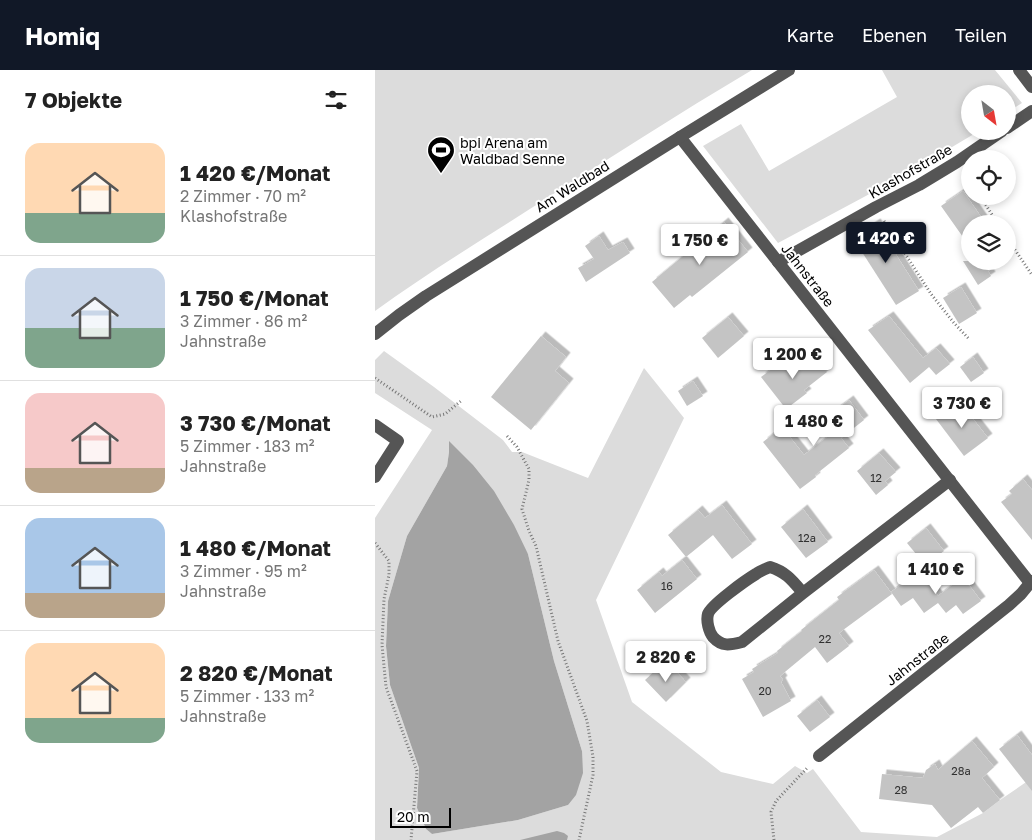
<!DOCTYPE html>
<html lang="de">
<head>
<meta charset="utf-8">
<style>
	body { margin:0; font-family:"Golos Text",sans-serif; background:#f2f2f2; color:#222; height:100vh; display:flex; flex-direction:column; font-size:19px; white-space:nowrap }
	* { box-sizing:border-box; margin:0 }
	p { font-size:16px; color:#767676 }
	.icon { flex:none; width:28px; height:28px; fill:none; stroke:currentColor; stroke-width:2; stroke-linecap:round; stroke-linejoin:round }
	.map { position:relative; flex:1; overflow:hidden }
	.details { display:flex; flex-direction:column; background:#fff; width:375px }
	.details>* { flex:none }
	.needle { width:32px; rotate:149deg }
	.tools { position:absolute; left:586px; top:15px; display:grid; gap:10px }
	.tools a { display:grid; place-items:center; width:55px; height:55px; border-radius:50%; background:#fff; box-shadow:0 2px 8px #0003; font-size:25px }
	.scale { position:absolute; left:15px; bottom:12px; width:61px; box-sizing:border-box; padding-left:5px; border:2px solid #000; border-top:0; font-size:14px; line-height:18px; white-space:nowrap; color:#000; -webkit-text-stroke:4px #fff; paint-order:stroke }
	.price { position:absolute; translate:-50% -42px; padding:0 11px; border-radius:5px; background:#fff; color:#222; font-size:16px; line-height:32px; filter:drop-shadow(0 1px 2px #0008) }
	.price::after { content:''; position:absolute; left:50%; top:30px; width:15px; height:11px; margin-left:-8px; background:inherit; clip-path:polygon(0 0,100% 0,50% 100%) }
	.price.on { background:#111827; color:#fff }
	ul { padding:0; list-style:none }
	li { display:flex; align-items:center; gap:15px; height:125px; padding:0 25px }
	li+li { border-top:1px solid #e0e0e0 }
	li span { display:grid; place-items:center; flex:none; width:140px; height:100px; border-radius:15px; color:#555 }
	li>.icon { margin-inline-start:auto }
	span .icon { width:60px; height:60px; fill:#fffc; stroke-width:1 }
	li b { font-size:21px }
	h2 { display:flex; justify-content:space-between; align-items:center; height:60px; padding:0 25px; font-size:21px }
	header { display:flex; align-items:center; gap:30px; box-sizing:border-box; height:70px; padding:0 25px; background:#111827; color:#fff }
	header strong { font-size:24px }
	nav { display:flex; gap:28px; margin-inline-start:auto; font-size:18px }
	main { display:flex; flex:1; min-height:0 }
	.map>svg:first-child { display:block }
	.green { fill:#dcdcdc; fill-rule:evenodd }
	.water { fill:#a3a3a3 }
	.building { fill:#c4c4c4; filter:url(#shadow) }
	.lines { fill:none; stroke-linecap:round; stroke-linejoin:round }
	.path { stroke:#777; stroke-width:3; stroke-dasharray:1 2.5; stroke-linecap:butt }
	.minor { stroke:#555; stroke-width:12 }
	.labels { text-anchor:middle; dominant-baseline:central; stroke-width:4; stroke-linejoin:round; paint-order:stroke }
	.number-label { font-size:11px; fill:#313131 }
	.poi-label { font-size:14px; fill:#000; stroke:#fff; text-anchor:start }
	.street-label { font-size:14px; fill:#000; stroke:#fff }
</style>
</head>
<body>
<header>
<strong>Homiq</strong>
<nav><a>Karte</a><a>Ebenen</a><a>Teilen</a></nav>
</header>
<main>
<section class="details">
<h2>7 Objekte<svg class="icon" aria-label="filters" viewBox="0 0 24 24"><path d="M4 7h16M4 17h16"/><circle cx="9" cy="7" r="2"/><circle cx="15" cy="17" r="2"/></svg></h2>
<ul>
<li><span style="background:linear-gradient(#ffd9b3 70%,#7fa58c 0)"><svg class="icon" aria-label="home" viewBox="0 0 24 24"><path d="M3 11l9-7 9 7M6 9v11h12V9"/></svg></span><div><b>1 420 €/Monat</b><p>2 Zimmer · 70 m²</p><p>Klashofstraße</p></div></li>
<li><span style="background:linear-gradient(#c9d6e8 60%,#7fa58c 0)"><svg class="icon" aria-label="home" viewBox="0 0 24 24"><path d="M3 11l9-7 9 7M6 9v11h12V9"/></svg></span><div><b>1 750 €/Monat</b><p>3 Zimmer · 86 m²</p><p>Jahnstraße</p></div></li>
<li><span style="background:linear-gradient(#f6c9c9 75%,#b9a48a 0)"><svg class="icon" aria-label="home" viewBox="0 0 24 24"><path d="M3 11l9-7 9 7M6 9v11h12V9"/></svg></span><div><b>3 730 €/Monat</b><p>5 Zimmer · 183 m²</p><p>Jahnstraße</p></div></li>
<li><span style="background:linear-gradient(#a9c7e8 75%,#b9a48a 0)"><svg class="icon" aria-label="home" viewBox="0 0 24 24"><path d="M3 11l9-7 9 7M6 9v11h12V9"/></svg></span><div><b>1 480 €/Monat</b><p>3 Zimmer · 95 m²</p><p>Jahnstraße</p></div></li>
<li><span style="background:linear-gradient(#ffd9b3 75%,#7fa58c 0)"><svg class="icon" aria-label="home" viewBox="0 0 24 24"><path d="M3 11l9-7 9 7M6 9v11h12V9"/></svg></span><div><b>2 820 €/Monat</b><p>5 Zimmer · 133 m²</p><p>Jahnstraße</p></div></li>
</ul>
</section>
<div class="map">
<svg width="657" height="770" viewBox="0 0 657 770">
	<defs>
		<filter id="shadow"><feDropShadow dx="4.5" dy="-4.5" stdDeviation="0" flood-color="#0004"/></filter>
	</defs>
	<rect width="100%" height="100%" fill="#fff"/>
	<g class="green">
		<path d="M0 0H377C303 44 231 90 158 137 105 171 51 204 0 241Z"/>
		<path d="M507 0H620L647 33 633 42 632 24H595V61H604L530 105 403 173 328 76 366 54 394 101 522 27Z"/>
		<path d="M9 281 59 317 128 370 137 382H147L213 408 269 298 309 348 221 530 257 632 346 702 398 714 420 696 432 703 438 699 486 762 562 767 608 743 625 730 657 708V770H192V766L145 770H0V448L57 360 0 323V290ZM74 372 153 484 179 591 207 681 193 735 143 750 57 764 51 759 42 738 44 698 15 615 11 576 13 531 32 466 72 396 74 382Z"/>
	</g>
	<g class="water">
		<path d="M74 371 98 395 119 421 139 455 153 484 179 591 207 681 208 703 201 725 193 735 143 750 57 764 51 759 42 738 44 698 15 615 11 576 13 531 32 466 72 396 74 382Z"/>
		<path d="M182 761 189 763 193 766 192 770H145Z"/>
	</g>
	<g class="building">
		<path d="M588 121 611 154H595V177L566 136Z"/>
		<path d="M349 152 373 182 317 227 315 225 299 238 277 212Z"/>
		<path d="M501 153 544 221 521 235 478 168Z"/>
		<path d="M224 166 233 180 248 172 255 183 211 212 203 198 219 189 210 176Z"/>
		<path d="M588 191H628L613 201 616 206 603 215Z"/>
		<path d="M586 217 602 243 584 254 568 228Z"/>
		<path d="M514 246 548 288 561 278 575 294 561 305 554 297 535 313 493 260Z"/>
		<path d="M353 247 369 266 343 288 327 268Z"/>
		<path d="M166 266 191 287 180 301 194 313 156 360 116 327Z"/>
		<path d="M437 283 452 302 429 320 432 323 411 339 386 307 409 290 416 300Z"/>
		<path d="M598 287 609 303 596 312 585 297Z"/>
		<path d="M318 311 328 326 312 336 303 321Z"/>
		<path d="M474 330 489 350 466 368 474 378 440 405 441 407 425 419 388 372 407 357 429 385 460 361 450 348Z"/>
		<path d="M584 331 613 368 589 386 561 349Z"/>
		<path d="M504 383 521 402 510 411 513 415 501 425 482 401Z"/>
		<path d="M648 409 657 420V470L626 432 637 424 634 421Z"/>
		<path d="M347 435 377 474 357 489 338 465 311 487 293 465 323 440 330 448Z"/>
		<path d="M428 439 453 472 431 488 406 457Z"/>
		<path d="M551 458 569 481 550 495 532 473Z"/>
		<path d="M307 490 322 509 280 543 262 520 284 502 287 506Z"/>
		<path d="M499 500 517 524 464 563 474 576 452 593 440 577 405 606 408 610 406 612 416 631 388 647 367 609 379 602 377 599 403 583 402 581 427 561 426 560 464 530 462 527Z"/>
		<path d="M545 501 563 526 588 507 606 531 588 544 581 535 571 543 563 533 549 543 538 528 526 536 516 522Z"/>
		<path d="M295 595 311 612 291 632 270 610 281 600 285 604Z"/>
		<path d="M442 630 455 647 435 662 422 646Z"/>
		<path d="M642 665 657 685V721L624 679Z"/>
		<path d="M597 671 619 697 607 708 625 730 608 743 603 737 576 758 557 735 504 729 507 704 548 708 551 700 560 694 563 700Z"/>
	</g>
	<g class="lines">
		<g class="path">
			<path d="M605 126 623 154"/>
			<path d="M509 151 556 224 579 253 594 269"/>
			<path d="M632 168 657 205"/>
			<path d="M0 308 57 347 70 344 86 331"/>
			<path d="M132 366 142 377 154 399V410L147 439 154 461 161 476 183 571 212 651 218 687V705L204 770"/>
			<path d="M0 473 14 491V505L9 529 7 575 11 617 42 701 36 770"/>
			<path d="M399 770 396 742 401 731 433 697"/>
		</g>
		<g class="minor">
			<path d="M644 0 657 17"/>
			<path d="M632 58 657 41"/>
			<path d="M305 67 655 513 657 511"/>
			<path d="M403 192 501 137 544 115 582 92 627 61"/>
			<path d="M0 264 24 245 51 226 305 67 414 0"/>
			<path d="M0 355 23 371 0 407"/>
			<path d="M428 523C417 510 411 502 395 497 390 499 385 501 381 504 371 510 336 535 333 544 331 551 334 562 338 567 347 577 355 575 367 572L428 523 575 410"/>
			<path d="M444 686 634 535 646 524 655 513"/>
		</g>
	</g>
	<defs>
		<g id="stadium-pin" transform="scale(1.4375)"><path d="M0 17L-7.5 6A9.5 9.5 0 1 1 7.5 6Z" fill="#000" stroke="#fff"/><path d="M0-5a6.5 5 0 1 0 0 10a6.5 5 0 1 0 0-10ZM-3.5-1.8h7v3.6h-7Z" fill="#fff"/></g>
	</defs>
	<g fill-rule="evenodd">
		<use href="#stadium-pin" x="66" y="80"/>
	</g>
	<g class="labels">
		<g class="number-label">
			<text x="501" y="407">12</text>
			<text x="432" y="467">12a</text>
			<text x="292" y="515">16</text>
			<text x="450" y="568">22</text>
			<text x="390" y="620">20</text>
			<text x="586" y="700">28a</text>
			<text x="526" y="719">28</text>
		</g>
		<g class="poi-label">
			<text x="85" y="72">bpi Arena am<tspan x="85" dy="16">Waldbad Senne</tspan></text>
		</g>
		<g class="street-label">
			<text transform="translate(535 101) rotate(-30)">Klashofstraße</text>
			<text transform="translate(197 116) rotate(-32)">Am Waldbad</text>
			<text transform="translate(433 205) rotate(52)">Jahnstraße</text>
			<text transform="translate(542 589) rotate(-38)">Jahnstraße</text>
		</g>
	</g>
</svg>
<div class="tools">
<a><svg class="needle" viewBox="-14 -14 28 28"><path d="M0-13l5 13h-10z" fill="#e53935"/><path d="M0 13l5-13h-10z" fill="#767676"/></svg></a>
<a><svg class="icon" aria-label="locate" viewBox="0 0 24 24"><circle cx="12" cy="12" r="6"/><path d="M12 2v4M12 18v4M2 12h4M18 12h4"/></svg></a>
<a><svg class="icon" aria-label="layers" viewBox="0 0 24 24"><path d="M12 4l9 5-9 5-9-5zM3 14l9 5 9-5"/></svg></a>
</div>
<div class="scale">20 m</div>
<b class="price on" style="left:511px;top:194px">1 420 €</b>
<b class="price" style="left:325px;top:196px">1 750 €</b>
<b class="price" style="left:418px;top:310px">1 200 €</b>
<b class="price" style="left:587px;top:359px">3 730 €</b>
<b class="price" style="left:439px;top:377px">1 480 €</b>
<b class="price" style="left:561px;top:525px">1 410 €</b>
<b class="price" style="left:291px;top:613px">2 820 €</b>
</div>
</main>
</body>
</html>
